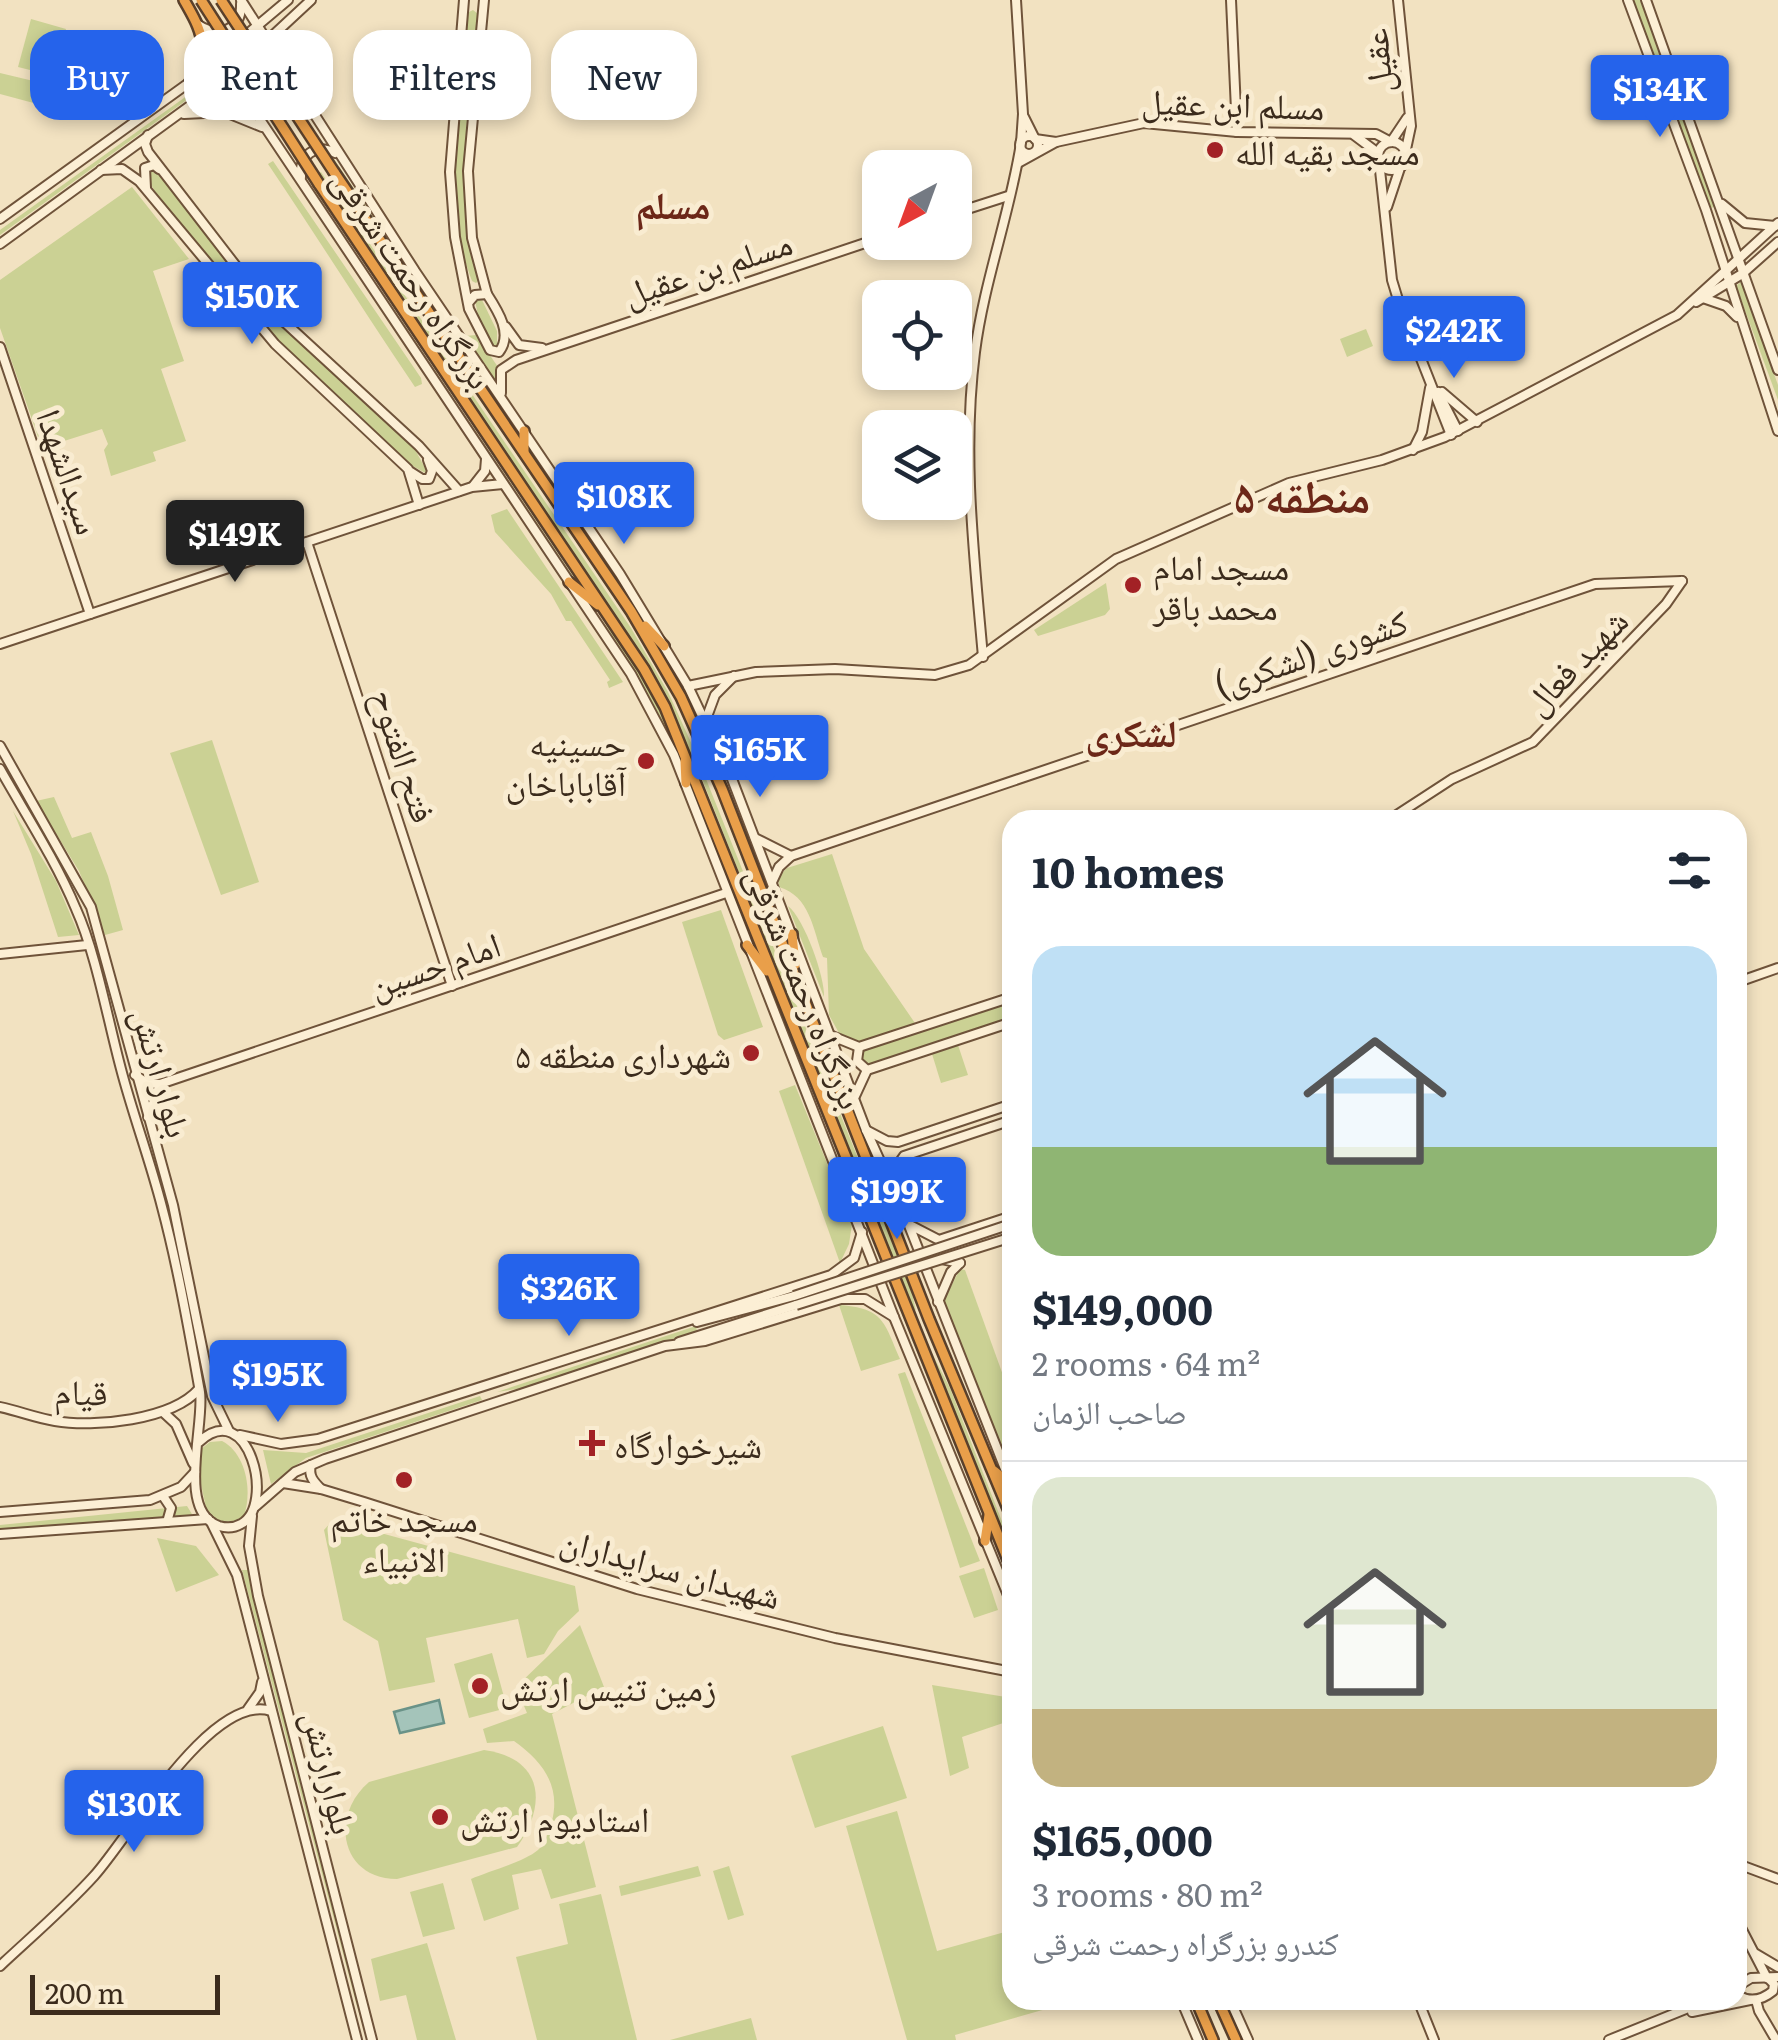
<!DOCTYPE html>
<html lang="en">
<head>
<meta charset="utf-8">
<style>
	body { margin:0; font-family:Literata,"Noto Naskh Arabic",serif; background:#f6f6f7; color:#1f2937; height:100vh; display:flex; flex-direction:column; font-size:38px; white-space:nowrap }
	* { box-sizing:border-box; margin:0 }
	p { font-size:32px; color:#747a83 }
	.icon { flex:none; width:55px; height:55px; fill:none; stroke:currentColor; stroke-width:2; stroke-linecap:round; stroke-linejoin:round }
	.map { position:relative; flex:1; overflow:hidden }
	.details { position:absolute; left:1002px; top:810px; width:745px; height:1200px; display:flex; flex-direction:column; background:#fff; border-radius:30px; box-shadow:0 5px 15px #0003 }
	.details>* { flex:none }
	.guide { position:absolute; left:30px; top:30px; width:822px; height:90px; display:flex; gap:20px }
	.needle { width:65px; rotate:221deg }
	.controls { position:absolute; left:862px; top:150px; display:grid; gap:20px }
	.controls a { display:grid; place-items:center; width:110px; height:110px; border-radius:20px; background:#fff; box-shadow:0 5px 15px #0003; font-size:50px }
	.scale { position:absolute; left:30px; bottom:25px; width:190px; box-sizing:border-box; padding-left:10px; border:5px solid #3b2b1c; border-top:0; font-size:28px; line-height:35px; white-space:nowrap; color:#3b2b1c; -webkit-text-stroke:8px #f9ecd1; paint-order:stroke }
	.price { position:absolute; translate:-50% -85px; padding:0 22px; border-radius:10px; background:#2563eb; color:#fff; font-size:32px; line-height:65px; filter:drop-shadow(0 2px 5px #0008) }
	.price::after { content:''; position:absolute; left:50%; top:60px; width:30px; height:22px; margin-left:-15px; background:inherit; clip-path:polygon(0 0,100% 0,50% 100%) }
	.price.active { background:#222; color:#fff }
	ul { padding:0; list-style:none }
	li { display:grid; align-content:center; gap:20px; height:530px; padding:0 30px }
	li+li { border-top:2px solid #e0e1e3 }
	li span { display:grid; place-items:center; height:310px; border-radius:30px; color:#555 }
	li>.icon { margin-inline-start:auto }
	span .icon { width:180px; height:180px; fill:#fffc; stroke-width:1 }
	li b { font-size:42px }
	h2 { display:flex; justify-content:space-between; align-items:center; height:120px; padding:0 30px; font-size:42px }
	.chip { padding:0 35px; border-radius:30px; background:#fff; box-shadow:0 5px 15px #0003; font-size:35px; line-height:90px }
	.chip.active { background:#2563eb; color:#fff }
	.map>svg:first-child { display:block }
	.green { fill:#cbd194 }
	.water { fill:#a4c4ba; stroke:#6a9388; stroke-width:2.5 }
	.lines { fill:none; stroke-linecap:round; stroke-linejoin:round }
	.secondary-casing { stroke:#6f533a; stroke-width:12 }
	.highway-casing { stroke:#5a402b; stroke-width:14 }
	.secondary { stroke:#fcefd5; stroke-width:8 }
	.highway { stroke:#e99f4a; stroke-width:9 }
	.secondary-bridge-casing { stroke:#6f533a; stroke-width:12; stroke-linecap:butt }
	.highway-bridge-casing { stroke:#5a402b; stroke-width:14; stroke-linecap:butt }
	.secondary-bridge { stroke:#fcefd5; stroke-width:8 }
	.highway-bridge { stroke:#e99f4a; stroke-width:9 }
	.poi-dot { fill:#a22125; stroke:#f9ecd1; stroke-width:4 }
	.labels { text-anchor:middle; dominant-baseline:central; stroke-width:10; stroke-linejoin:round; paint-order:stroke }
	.street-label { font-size:35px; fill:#3b2b1c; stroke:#f9ecd1 }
	.poi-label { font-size:35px; fill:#3b2b1c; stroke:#f9ecd1; text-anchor:start }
	.neighbourhood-label { font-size:38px; font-weight:bold; fill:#6c2718; stroke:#f9ecd1 }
	.district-label { font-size:45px; font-weight:bold; fill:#6c2718; stroke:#f9ecd1 }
</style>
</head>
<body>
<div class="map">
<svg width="1778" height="2040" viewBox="0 0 1778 2040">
	<rect width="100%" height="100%" fill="#f2e2c1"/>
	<g class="green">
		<path d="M1633 0H1640L1715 207 1709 208Z"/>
		<path d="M473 10 478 14C468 104 454 192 479 280L476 283 472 281C441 202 460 110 465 28L467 13Z"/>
		<path d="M31 19 66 29 54 76 18 67Z"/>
		<path d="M0 73 46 84 41 105 0 94Z"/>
		<path d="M216 75 217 78 0 235V230Z"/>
		<path d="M230 89 250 116 229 109 205 108Z"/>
		<path d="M328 155 334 159 501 406 514 432Z"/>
		<path d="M273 161 421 378 422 384 415 387C364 312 318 238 268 164Z"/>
		<path d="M149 170 160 176 220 251 243 286 239 290C206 255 169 219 146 176Z"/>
		<path d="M321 172 631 628 668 692 694 749 912 1293 916 1311 909 1303 702 779 667 700 642 657 319 173Z"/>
		<path d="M305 177 579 585 570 578 305 182Z"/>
		<path d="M132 187 189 259 153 271 184 361 161 369 186 441 153 452 156 461 111 476 104 450 108 444 102 429 42 448 0 328V280Z"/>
		<path d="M1741 282 1778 385V400L1736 286Z"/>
		<path d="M481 298 497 331V347L492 346 480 326 475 300Z"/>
		<path d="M255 299 413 446 429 475 400 459 288 354 248 301Z"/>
		<path d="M1366 329 1373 346 1347 357 1340 339Z"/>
		<path d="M476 335 498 367 495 381 465 336Z"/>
		<path d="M528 446 645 622 529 452Z"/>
		<path d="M507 509 623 682 609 688 607 682 610 680 571 621H566L551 594 495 532 491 515Z"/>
		<path d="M1106 583 1110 609 1105 615 1038 636 1034 630Z"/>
		<path d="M582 597C619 637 665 705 677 758L660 720Z"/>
		<path d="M212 740 259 882 221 895 170 753Z"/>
		<path d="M54 797 72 838 91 832 108 876 123 930 105 935 79 871 36 801Z"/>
		<path d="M13 811 56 881 79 935 58 937 31 854Z"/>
		<path d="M832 854 864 949 917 1026 860 1043 839 1033 829 1015 827 958 823 957C813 929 810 896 779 887L778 877 787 868Z"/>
		<path d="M788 906C804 918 825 977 824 997Z"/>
		<path d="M721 910 763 1027 724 1040 718 1035 682 922Z"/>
		<path d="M1012 1001V1018L866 1065 860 1058 861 1052Z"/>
		<path d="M958 1045 968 1075 941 1083 932 1054Z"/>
		<path d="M795 1085 852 1224 849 1244 840 1263 779 1091Z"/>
		<path d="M960 1269 965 1270 1012 1400V1474L944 1300Z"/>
		<path d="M839 1305C884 1308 884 1322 900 1359L861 1371Z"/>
		<path d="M696 1326 697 1331 530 1387 497 1392Z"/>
		<path d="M922 1334 950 1388 1012 1547V1561Z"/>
		<path d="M905 1372 980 1561 960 1568 898 1374Z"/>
		<path d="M480 1396 482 1400 306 1458 271 1484 263 1450 306 1453Z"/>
		<path d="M222 1441C247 1454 253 1494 243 1518 230 1528 217 1524 207 1512L200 1480 201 1449 210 1442Z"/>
		<path d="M187 1506 195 1519 155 1518 0 1530V1525Z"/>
		<path d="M333 1520 575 1586 579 1611 558 1631 544 1654 527 1658 518 1619 426 1638 435 1682 389 1691 378 1641 343 1620 324 1530Z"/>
		<path d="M157 1538 196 1546 219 1575 176 1592Z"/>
		<path d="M984 1568 998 1610 974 1618 959 1576Z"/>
		<path d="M242 1570H248L370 2040H367L356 2003Z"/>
		<path d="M580 1625 604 1687 552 1714 596 1887 551 1899 541 1869 512 1875 519 1909 484 1921 471 1879C489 1871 524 1862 538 1850 545 1844 549 1830 552 1821 561 1785 542 1761 514 1741L487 1743 483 1729 527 1713 516 1687Z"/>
		<path d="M492 1653 507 1708 469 1718 454 1664Z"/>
		<path d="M932 1685 1012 1698V1720L962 1737 969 1768 950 1776Z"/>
		<path d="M883 1726 907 1798 815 1828 791 1756Z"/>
		<path d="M484 1750C543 1758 548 1804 517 1847L397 1879C341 1879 329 1816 369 1782Z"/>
		<path d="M897 1811 937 1951 1012 1930V2000H1058L1060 2005 955 2035 956 2040H907L846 1826Z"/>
		<path d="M698 1866 701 1876 621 1896 619 1886Z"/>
		<path d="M729 1866 744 1915 728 1920 713 1871Z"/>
		<path d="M443 1883 455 1929 423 1937 410 1892Z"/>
		<path d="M601 1894 637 2040H537L516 1957 568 1944 559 1904Z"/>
		<path d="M427 1943 456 2040H417L406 1995 380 2001 371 1959Z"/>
		<path d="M751 2018 757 2040H670Z"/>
	</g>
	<path class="water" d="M439 1700 444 1723 400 1733 394 1712Z"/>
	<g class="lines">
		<g class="secondary-casing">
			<g id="secondary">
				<path d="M241 0 415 271 620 574 688 686 732 779 866 1130 908 1223 1011 1484"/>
				<path d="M464 0 450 172 455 237 469 309 490 350 499 352C513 334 498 311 487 294L475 295 468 303"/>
				<path d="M484 0 468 171 472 238 487 294"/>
				<path d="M1231 0 1237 132"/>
				<path d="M1398 0 1411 126 1405 154"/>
				<path d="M1628 0 1706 210 1778 431"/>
				<path d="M1646 0 1778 370"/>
				<path d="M197 24C218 38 242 31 241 4"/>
				<path d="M297 90 281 76 264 78 252 95 259 118 631 674 674 755 894 1317 1012 1605"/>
				<path d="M184 114 225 112 262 127"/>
				<path d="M1024 117 1035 139 1056 142"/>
				<path d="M148 135 145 144 148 152 267 306 419 446 459 491"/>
				<path d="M1354 135 1378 153"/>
				<circle cx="1029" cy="145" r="9"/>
				<circle cx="1392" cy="156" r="14"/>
				<path d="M1379 161 1392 280 1399 303 1451 435"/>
				<path d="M1018 163 1056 142 1144 123 1237 132 1376 134 1391 142 1407 118"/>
				<path d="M101 170 122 169 139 181 275 344 408 469 419 505"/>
				<path d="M301 177C299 155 315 143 335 153"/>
				<path d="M146 188 145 168 154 165 159 169"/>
				<path d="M1722 204 1745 223 1775 226"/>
				<path d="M1387 207 1400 168"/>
				<path d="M955 213 1008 196"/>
				<path d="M0 219 190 82 288 0"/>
				<path d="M0 244 224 81 311 0"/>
				<path d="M1703 298 1726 306 1737 317"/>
				<path d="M1696 302 1742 274 1778 242"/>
				<path d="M506 327 519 345 542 348"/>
				<path d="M0 347 90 614"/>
				<path d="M1438 392 1458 431"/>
				<path d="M1442 392 1477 422"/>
				<path d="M501 393V370L516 360 880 238"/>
				<path d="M1413 450 1422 432 1430 388"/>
				<path d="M411 472 422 479H429L432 471 428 460"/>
				<path d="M474 485 485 471 486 459"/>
				<path d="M307 542 452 986"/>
				<path d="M0 644 472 487 503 484"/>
				<path d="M983 657C974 554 962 454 975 352 984 281 1010 214 1021 143L1023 114 1016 0"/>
				<path d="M688 686 756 672 835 669 935 675 969 665 1116 559 1289 483 1382 460 1445 437 1677 315 1778 223"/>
				<path d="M705 722 715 695 734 676"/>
				<path d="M0 746 91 907 173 1205 212 1396 229 1431"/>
				<path d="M0 769C26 815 56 861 76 909 96 953 108 1021 121 1069 133 1115 150 1160 162 1207 178 1267 189 1331 200 1392 205 1424 176 1512 219 1526 226 1528 234 1528 241 1524 276 1506 249 1396 199 1442"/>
				<path d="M1389 820 1452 779 1533 742 1666 604 1682 581"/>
				<path d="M755 838 791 856"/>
				<path d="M772 882 779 867 791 856 1595 584 1682 581"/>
				<path d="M0 954 87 945"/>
				<path d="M1738 982 1778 968"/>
				<path d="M832 1036 859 1047 1012 997"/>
				<path d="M859 1047 857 1061 867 1070"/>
				<path d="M135 1075 147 1083 160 1084 726 893"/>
				<path d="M855 1096 867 1070 1012 1022"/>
				<path d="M148 1117 160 1084"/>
				<path d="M866 1130 887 1141 898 1142 1012 1104"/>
				<path d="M891 1181 892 1173 904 1156 1012 1120"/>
				<path d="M910 1225 939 1240 1012 1216"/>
				<path d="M940 1245 938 1254 941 1259 960 1263"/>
				<path d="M938 1302 951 1272 960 1263"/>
				<path d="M697 1322 794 1296"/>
				<path d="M679 1342 796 1305"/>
				<path d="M0 1407C19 1411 36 1418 55 1421 94 1428 172 1420 199 1389"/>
				<path d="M163 1412 176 1424 193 1463"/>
				<path d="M240 1435 281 1444 318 1439 831 1275 854 1258 862 1232"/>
				<path d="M311 1465C308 1476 314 1482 321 1489"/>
				<path d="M283 1483 321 1489 364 1502 637 1589 835 1638 1012 1672"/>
				<path d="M163 1496 171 1508 167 1522"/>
				<path d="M256 1506 295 1472 325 1459 665 1346 705 1341 841 1299H865L894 1317"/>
				<path d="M0 1512 150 1500 181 1487 195 1472"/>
				<path d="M252 1516 249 1546 258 1596 372 2040"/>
				<path d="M211 1522 237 1575 357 2040"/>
				<path d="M0 1534 208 1519"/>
				<path d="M248 1709 260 1692 262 1682"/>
				<path d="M1738 1864 1778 1879"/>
				<path d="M1738 1922 1767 1978"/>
				<path d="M1756 1954 1778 1967"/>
				<path d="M0 1966C31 1937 65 1908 94 1876 129 1838 211 1692 271 1711"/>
				<path d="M1738 1986 1751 1978 1778 1977"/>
				<path d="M1738 1995C1750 2003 1762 2000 1773 1991L1774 1984 1770 1980"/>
				<path d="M1181 2000 1198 2040"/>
				<path d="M1230 2000 1248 2040"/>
				<path d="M1418 2000 1434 2040"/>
				<path d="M1756 2000 1759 2011 1776 2040"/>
				<path d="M1692 2012 1750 2000"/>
				<path d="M1609 2040 1708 2000"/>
			</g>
		</g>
		<g class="highway-casing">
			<g id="highway">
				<path d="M184 0C203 33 210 47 190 82"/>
				<path d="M334 172 631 611 681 697 722 789 929 1319 1012 1518"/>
				<path d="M319 184 644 669 665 707 1012 1570"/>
				<path d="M524 431V451"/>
				<path d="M569 582 598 605"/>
				<path d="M645 626 664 646"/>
				<path d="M685 761 686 783"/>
				<path d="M792 934 795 965"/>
				<path d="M747 945 767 971"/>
				<path d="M850 1182 855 1212"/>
				<path d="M994 1471 1011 1485"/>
				<path d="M985 1541 989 1515"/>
				<path d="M1196 2000 1213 2040"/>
				<path d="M1218 2000 1236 2040"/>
			</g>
		</g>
		<use href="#secondary" class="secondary"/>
		<use href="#highway" class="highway"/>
		<g class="secondary-bridge-casing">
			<g id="secondary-bridge">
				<path d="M794 1296 1011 1224"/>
				<path d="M796 1305 1012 1237"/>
			</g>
		</g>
		<g class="highway-bridge-casing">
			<g id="highway-bridge">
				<path d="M201 0 319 184"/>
				<path d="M221 0 334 172"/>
			</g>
		</g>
		<use href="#secondary-bridge" class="secondary-bridge"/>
		<use href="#highway-bridge" class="highway-bridge"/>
	</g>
	<g class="poi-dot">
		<circle cx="1215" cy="150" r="10"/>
		<circle cx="1133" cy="585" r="10"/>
		<circle cx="646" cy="761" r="10"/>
		<circle cx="751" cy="1053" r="10"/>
		<path d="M587 1428h10v10h10v10h-10v10h-10v-10h-10v-10h10z"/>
		<circle cx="404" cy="1480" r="10"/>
		<circle cx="480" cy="1686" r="10"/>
		<circle cx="440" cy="1817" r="10"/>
	</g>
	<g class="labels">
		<g class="street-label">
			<text transform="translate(1375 61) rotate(-95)">عقیل</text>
			<text transform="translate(1233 102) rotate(2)">مسلم ابن عقیل</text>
			<text transform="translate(707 266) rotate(-18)">مسلم بن عقیل</text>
			<text transform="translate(414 277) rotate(56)">بزرگراه رحمت شرقی</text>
			<text transform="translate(71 471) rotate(71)">سیدالشهدا</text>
			<text transform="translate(1310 651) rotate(-19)">کشوری (لشکری)</text>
			<text transform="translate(1574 660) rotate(-46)">شهید فعال</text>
			<text transform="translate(406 755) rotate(72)">فتح الفتوح</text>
			<text transform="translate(434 963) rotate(-19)">امام حسین</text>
			<text transform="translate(807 987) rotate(68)">بزرگراه رحمت شرقی</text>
			<text transform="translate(164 1072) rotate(74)">بلوار ارتش</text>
			<text transform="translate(81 1390) rotate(1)">قیام</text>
			<text transform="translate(671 1566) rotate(15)">شهیدان سرایداران</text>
			<text transform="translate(332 1772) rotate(76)">بلوارارتش</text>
		</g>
		<g class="poi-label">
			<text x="1235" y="150">مسجد بقیه الله</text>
			<text x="1153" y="565">مسجد امام<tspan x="1153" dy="40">محمد باقر</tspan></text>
			<text x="626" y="741" text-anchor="end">حسینیه<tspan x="626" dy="40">آقاباباخان</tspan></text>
			<text x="731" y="1053" text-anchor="end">شهرداری منطقه ۵</text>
			<text x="614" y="1443">شیرخوارگاه</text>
			<text x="404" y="1517" text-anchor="middle">مسجد خاتم<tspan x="404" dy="40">الانبیاء</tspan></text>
			<text x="500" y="1686">زمین تنیس ارتش</text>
			<text x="460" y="1817">استادیوم ارتش</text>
		</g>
		<g class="neighbourhood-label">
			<text x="673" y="202">مسلم</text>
			<text x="1131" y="730">لشکری</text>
		</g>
		<g class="district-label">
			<text x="1302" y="493">منطقه ۵</text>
		</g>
	</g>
</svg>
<div class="controls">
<a><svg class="needle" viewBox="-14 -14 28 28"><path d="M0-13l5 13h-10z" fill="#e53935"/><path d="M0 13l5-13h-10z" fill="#747a83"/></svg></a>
<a><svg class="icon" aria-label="locate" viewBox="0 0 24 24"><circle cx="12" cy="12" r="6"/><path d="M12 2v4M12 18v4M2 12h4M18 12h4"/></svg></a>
<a><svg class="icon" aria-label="layers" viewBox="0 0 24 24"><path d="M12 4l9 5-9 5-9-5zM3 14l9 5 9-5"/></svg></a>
</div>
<div class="scale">200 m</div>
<b class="price" style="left:1660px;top:140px">$134K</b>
<b class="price" style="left:252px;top:347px">$150K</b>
<b class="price" style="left:1454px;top:381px">$242K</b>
<b class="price" style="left:624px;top:547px">$108K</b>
<b class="price active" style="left:235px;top:585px">$149K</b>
<b class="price" style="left:760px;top:800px">$165K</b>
<b class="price" style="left:897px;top:1242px">$199K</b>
<b class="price" style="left:569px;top:1339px">$326K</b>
<b class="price" style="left:278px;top:1425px">$195K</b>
<b class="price" style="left:134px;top:1855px">$130K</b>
<div class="guide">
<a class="chip active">Buy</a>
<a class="chip">Rent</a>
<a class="chip">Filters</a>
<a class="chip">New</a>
</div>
<section class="details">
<h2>10 homes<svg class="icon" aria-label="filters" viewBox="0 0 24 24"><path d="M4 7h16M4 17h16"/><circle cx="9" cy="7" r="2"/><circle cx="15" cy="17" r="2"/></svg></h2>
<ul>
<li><span style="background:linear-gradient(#bfe0f5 65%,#8fb573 0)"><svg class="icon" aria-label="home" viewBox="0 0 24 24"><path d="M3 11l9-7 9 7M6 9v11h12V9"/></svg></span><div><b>$149,000</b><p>2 rooms · 64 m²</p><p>صاحب الزمان</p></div></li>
<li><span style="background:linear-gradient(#dfe7d0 75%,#c2b280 0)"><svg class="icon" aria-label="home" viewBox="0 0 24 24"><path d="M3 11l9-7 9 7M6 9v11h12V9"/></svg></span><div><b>$165,000</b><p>3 rooms · 80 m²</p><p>کندرو بزرگراه رحمت شرقی</p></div></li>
</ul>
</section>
</div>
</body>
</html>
